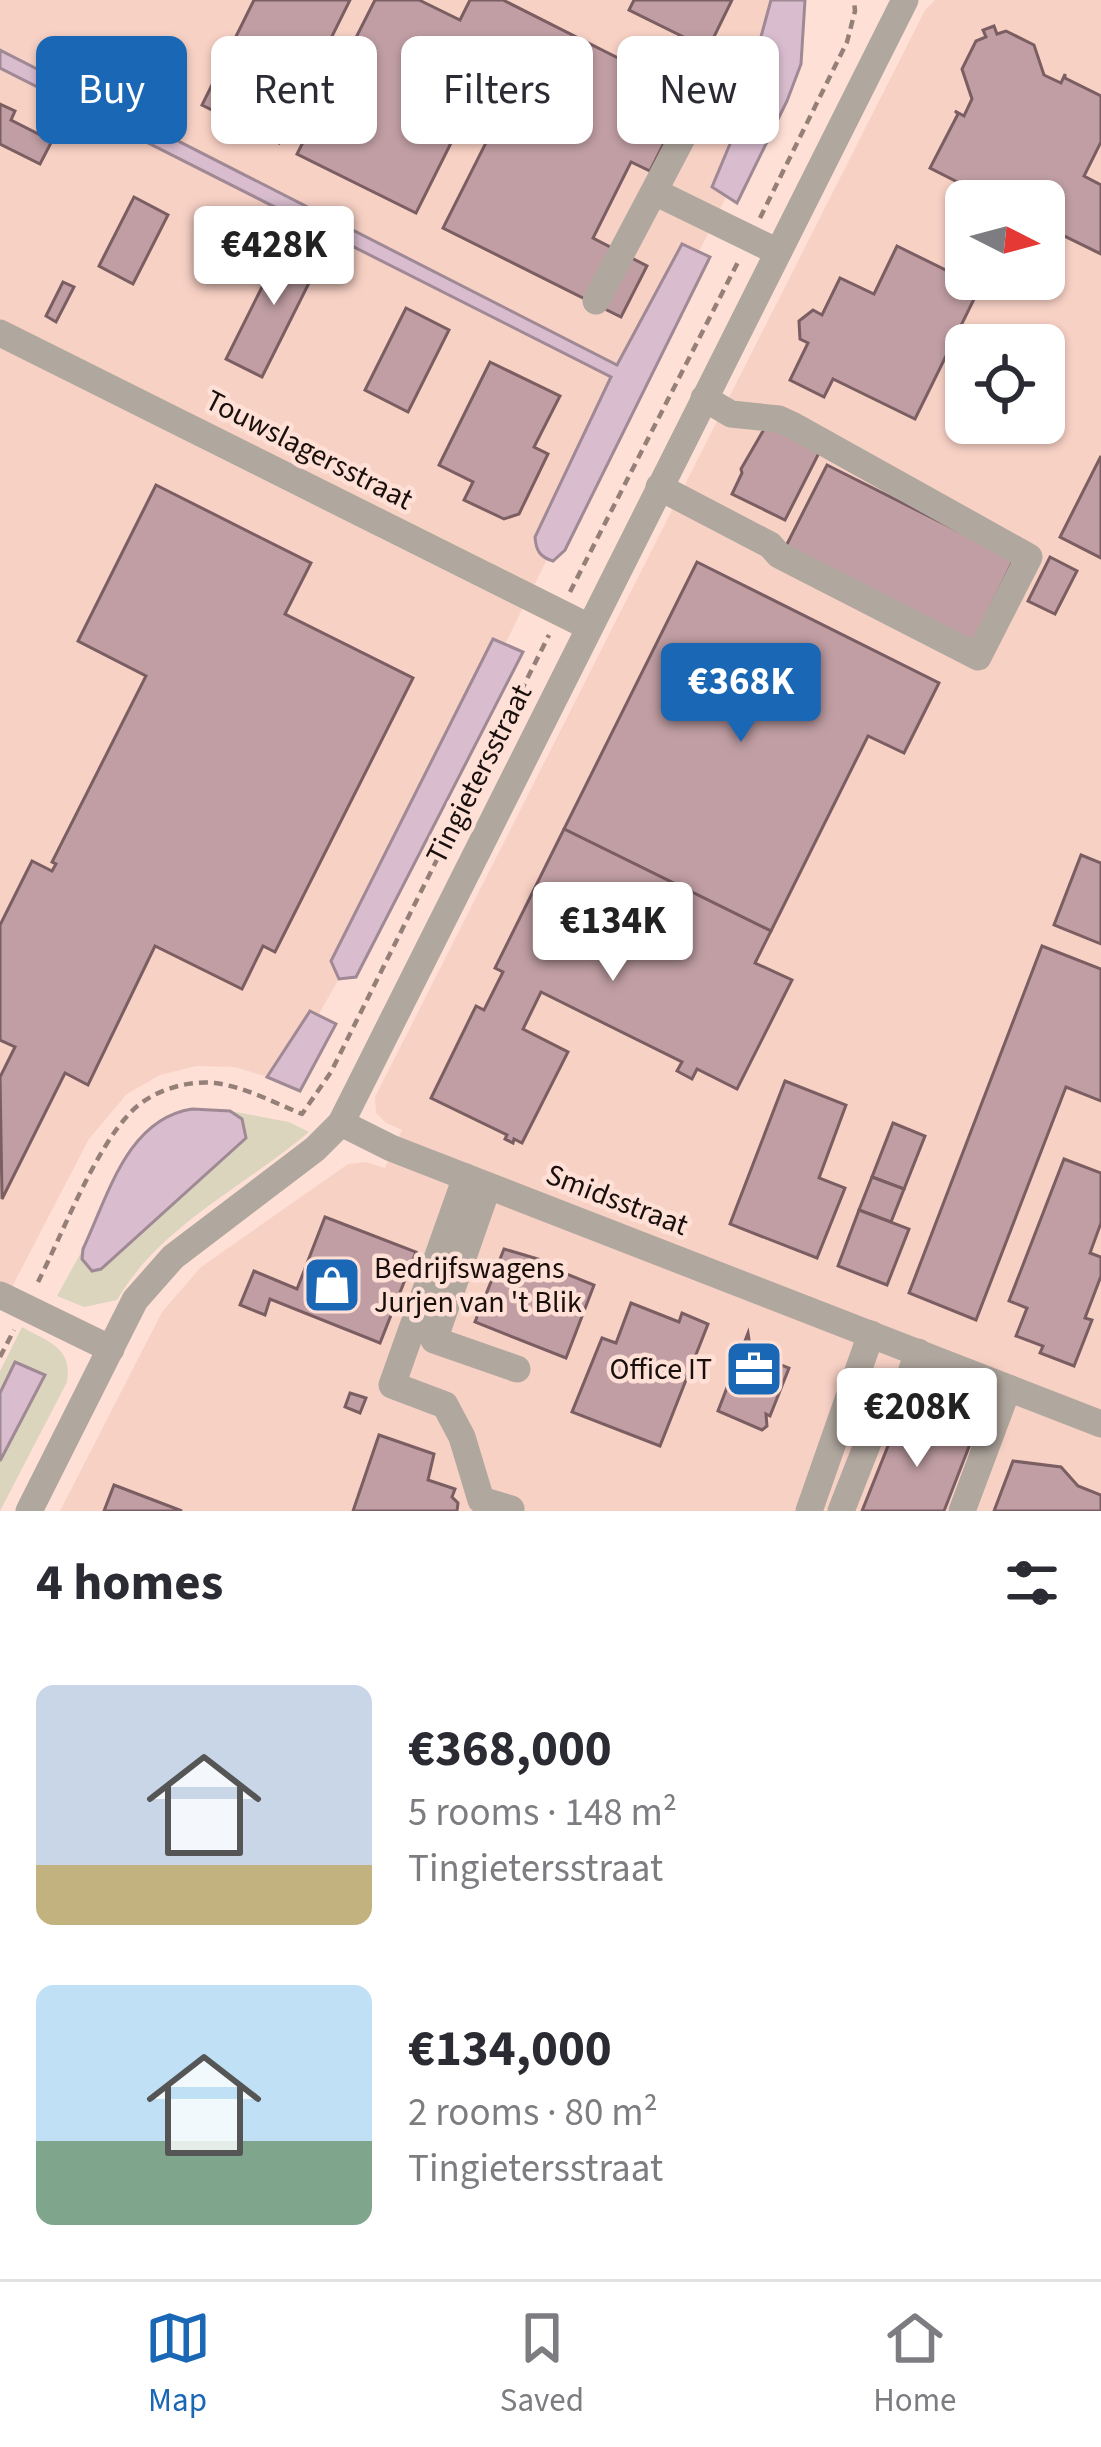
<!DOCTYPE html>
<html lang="en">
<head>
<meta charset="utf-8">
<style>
	body { margin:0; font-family:"Source Sans 3",sans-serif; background:#f7f7f7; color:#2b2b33; height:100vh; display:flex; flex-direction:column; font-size:45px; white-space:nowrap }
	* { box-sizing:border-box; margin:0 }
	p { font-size:39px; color:#7c7c81 }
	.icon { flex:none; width:66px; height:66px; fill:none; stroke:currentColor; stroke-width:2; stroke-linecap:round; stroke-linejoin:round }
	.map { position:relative; height:1511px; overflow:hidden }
	.panel { display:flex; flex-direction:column; background:#fff; flex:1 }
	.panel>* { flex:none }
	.top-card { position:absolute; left:36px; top:36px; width:1029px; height:108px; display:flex; gap:24px }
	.needle { width:78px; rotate:96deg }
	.buttons { position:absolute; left:945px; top:180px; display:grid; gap:24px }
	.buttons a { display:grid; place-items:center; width:120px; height:120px; border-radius:18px; background:#fff; box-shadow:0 3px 9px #0004; font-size:60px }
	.price { position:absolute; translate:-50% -102px; padding:0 27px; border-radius:12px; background:#fff; color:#222; font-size:39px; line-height:78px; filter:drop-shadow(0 3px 6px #0008) }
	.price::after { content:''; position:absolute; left:50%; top:72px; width:36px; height:27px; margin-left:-18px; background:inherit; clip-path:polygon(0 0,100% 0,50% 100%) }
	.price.active { background:#1a67b6; color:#fff }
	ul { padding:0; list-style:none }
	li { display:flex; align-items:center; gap:36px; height:300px; padding:0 36px }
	li span { display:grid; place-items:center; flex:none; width:336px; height:240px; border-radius:18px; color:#555 }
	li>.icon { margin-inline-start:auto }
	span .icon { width:144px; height:144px; fill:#fffc; stroke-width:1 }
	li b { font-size:51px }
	h2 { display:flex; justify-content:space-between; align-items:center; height:144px; padding:0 36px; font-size:51px }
	.tag { padding:0 42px; border-radius:18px; background:#fff; box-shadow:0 3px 9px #0004; font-size:42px; line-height:108px }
	.tag.active { background:#1a67b6; color:#fff }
	.dock { display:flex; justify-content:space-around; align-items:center; height:168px; border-top:3px solid #e1e1e2; background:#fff; font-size:33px; color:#7c7c81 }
	.dock a { display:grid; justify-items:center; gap:6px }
	.dock .active { color:#1a67b6 }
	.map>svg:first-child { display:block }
	.built { fill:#f8d1c5; fill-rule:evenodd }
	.green { fill:#dbd5be }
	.water { fill:#d9bdcf; stroke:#9f8994; stroke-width:3 }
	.building { fill:#c09ea3; stroke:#7a5e62; stroke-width:3 }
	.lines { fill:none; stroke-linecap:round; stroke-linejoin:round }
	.path { stroke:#958079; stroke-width:4.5; stroke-dasharray:9 6; stroke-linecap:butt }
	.minor { stroke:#b0a79e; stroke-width:27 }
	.labels { text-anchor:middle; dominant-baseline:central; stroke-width:9; stroke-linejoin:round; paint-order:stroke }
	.street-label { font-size:30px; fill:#190f0c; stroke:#ffe0d6 }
	.poi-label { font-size:30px; fill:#190f0c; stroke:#ffe0d6; text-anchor:start }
</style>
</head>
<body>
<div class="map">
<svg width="1101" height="1511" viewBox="0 0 1101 1511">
	<rect width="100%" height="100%" fill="#ffe0d6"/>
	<g class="built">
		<path d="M0 0H787L731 187 345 968 281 1081 235 1067 197 1066 160 1075 127 1094 89 1139 0 1310Z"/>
		<path d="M935 0H1101V1511H60L162 1312 201 1267 348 1164 366 1162 385 1168 402 1130 386 1123 376 1113 375 1097 925 10ZM966 201H1044V279H966ZM966 345H1044V423H966Z"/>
	</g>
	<g class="green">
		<path d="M230 1111 289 1122 309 1132C245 1186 159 1227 117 1300L84 1307 57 1296 83 1249 82 1259 242 1119Z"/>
		<path d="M22 1327C48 1342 73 1347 67 1382L0 1511V1461L45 1375 15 1363 0 1393V1371Z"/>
	</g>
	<g class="water">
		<path d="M771 0H805L801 64 787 101 737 203 712 187 735 132Z"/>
		<path d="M0 50 617 365 682 244 710 257 565 550 553 561C540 557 536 551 535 537L611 377 0 68Z"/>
		<path d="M493 639 523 652 356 977 339 979 331 961Z"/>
		<path d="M310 1011 336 1024 300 1091 267 1077Z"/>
		<path d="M192 1109 230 1111 242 1119 246 1138 101 1269 92 1271 82 1259 83 1249C108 1196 127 1119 192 1109Z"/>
		<path d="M15 1362 45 1375 0 1461V1393Z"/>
	</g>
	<g class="building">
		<path d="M254 0H350L279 143 202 105Z"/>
		<path d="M375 0H419L460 20 470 0H503L628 63 634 50 695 81 650 171 631 162 593 238 647 266 621 317 443 228 512 91 484 77 416 213 297 154Z"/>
		<path d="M634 0H732L708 49 629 10Z"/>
		<path d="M994 26 997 34 1006 31 1034 45 1044 75 1061 83 1065 74V78L1101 96V142L1084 176 1101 185V254L1044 226V201H995L930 168 958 114 955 111 964 116 972 99 962 69 976 41 986 37 983 30Z"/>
		<path d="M0 104 15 111 11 120 52 141 40 164 0 144Z"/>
		<path d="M134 197 168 215 133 284 99 266Z"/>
		<path d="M286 239 322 257 262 377 226 359Z"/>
		<path d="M897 246 980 287 915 419 833 379 824 397 790 380 808 343 800 339 799 321 813 310 822 315 840 278 874 294Z"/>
		<path d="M63 282 74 287 56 322 46 316Z"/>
		<path d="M406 308 449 330 408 412 365 390Z"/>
		<path d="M490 362 560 396 534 447 548 454 519 514 504 519 464 500 473 482 439 465Z"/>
		<path d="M767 424 820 451 785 520 732 494 742 473 741 469Z"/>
		<path d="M1101 456V558L1060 537Z"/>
		<path d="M827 465 1014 559 972 645 784 550Z"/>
		<path d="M156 485 311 563 285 614 413 678 275 952 263 946 242 989 155 946 88 1085 65 1073 2 1199 0 1077 15 1047 0 1040V925L32 861 52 871 56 864 52 862 146 676 78 641Z"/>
		<path d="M1050 557 1077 571 1055 614 1028 601Z"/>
		<path d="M697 562 939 683 904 753 868 736 771 931 564 829Z"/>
		<path d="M564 829 771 931 755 963 792 980 737 1089 697 1069 692 1079 677 1071 682 1062 541 992 523 1029 568 1052 522 1143 514 1139 513 1143 505 1139 507 1135 431 1098 476 1006 484 1010 503 972 495 968Z"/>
		<path d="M1081 855 1101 863V944L1054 925Z"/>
		<path d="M1042 946 1101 969V1101L1066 1087 976 1320 909 1293Z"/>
		<path d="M785 1081 846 1105 819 1178 845 1188 817 1258 730 1224Z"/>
		<path d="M893 1123 925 1136 904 1189 872 1177Z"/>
		<path d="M1064 1159 1101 1173V1223L1090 1253 1101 1257V1276L1085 1318 1092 1320 1074 1366 1040 1353 1043 1346 1016 1336 1027 1308 1009 1301Z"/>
		<path d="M872 1177 904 1189 891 1222 859 1210Z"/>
		<path d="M859 1210 909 1229 887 1285 838 1266Z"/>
		<path d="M325 1217 416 1252 380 1343 270 1299 265 1315 240 1305 254 1271 297 1289Z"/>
		<path d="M504 1249 538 1259 537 1262 594 1285 566 1358 475 1322Z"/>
		<path d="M631 1303 679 1322 682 1313 708 1324 660 1446 572 1412 602 1338 616 1343Z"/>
		<path d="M748 1333 751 1353 789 1368 770 1416 766 1414 767 1426 762 1430 718 1411Z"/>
		<path d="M350 1393 366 1398 360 1413 345 1407Z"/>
		<path d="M900 1416 970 1444 944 1511H862Z"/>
		<path d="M379 1435 434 1454 428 1480 455 1489 452 1497 458 1503 457 1511H353Z"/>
		<path d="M1013 1461 1061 1467 1078 1486 1101 1495V1511H994Z"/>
		<path d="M114 1485 182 1511H104Z"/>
	</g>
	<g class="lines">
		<g class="path">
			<path d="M760 218 847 42 855 11 854 0"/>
			<path d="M570 592 739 260"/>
			<path d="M38 1282C63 1233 94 1150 131 1112 151 1091 186 1080 215 1083 245 1087 275 1103 302 1114L331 1072 549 635"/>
			<path d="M0 1357 14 1330"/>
		</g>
		<g class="minor">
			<path d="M655 192 778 252"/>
			<path d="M596 301 699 106"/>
			<path d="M0 333 589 627"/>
			<path d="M659 487 770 545 779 555 978 657 1029 557 794 426 779 419 731 414 704 398"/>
			<path d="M341 1123 391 1148 1101 1424"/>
			<path d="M466 1177 392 1385 445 1405 462 1437 481 1500 511 1509"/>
			<path d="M488 1186 434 1340 517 1369"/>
			<path d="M0 1295 111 1349"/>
			<path d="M29 1511 135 1300 173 1257 315 1149 341 1123 905 0"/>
			<path d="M809 1511 871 1334"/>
			<path d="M841 1511 878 1417 904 1393 918 1352"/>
			<path d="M962 1511 1008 1388"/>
		</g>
	</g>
	<defs>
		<g id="shop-square" transform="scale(3)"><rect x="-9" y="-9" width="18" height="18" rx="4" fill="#1a67b6" stroke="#ffe0d6"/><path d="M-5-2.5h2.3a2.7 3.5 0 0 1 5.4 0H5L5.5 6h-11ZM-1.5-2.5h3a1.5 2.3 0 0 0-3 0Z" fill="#fff"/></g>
		<g id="office-square" transform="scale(3)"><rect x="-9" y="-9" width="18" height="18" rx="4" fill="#1a67b6" stroke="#ffe0d6"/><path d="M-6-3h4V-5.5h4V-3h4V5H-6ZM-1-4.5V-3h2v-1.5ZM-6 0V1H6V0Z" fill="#fff"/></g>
	</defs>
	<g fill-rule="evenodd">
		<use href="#shop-square" x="332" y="1285"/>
		<use href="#office-square" x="754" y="1369"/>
	</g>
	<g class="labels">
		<g class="street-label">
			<text transform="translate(309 450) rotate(27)">Touwslagersstraat</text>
			<text transform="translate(479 774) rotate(-63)">Tingietersstraat</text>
			<text transform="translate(617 1200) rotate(21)">Smidsstraat</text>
		</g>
		<g class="poi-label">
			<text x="374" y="1268">Bedrijfswagens<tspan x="374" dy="34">Jurjen van 't Blik</tspan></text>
			<text x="712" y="1369" text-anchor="end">Office IT</text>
		</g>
	</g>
</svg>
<div class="buttons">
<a><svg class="needle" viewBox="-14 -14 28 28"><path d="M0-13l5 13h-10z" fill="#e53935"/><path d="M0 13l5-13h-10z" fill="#7c7c81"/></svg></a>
<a><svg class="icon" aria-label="locate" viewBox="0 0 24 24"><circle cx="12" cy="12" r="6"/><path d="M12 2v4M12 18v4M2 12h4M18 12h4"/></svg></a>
</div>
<b class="price" style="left:274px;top:308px">€428K</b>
<b class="price active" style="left:741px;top:745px">€368K</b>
<b class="price" style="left:613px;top:984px">€134K</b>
<b class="price" style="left:917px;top:1470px">€208K</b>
<div class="top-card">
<a class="tag active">Buy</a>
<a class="tag">Rent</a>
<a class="tag">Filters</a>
<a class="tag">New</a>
</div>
</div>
<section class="panel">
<h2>4 homes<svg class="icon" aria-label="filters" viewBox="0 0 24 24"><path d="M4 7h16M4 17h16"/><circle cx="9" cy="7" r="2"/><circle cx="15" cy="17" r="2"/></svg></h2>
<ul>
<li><span style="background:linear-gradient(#c9d6e8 75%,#c2b280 0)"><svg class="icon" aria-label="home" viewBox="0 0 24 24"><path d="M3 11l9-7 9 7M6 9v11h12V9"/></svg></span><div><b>€368,000</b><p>5 rooms · 148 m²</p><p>Tingietersstraat</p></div></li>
<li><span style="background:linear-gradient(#bfe0f5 65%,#7fa58c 0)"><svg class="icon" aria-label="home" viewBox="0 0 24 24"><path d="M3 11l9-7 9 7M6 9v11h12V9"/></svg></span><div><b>€134,000</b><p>2 rooms · 80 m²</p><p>Tingietersstraat</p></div></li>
</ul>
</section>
<nav class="dock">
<a class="active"><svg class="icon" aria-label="map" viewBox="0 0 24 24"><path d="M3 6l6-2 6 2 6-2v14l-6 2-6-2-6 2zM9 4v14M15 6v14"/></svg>Map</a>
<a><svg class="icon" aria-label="saved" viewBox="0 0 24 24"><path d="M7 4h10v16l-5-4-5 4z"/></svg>Saved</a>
<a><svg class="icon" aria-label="home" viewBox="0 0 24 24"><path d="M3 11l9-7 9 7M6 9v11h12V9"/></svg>Home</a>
</nav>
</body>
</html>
